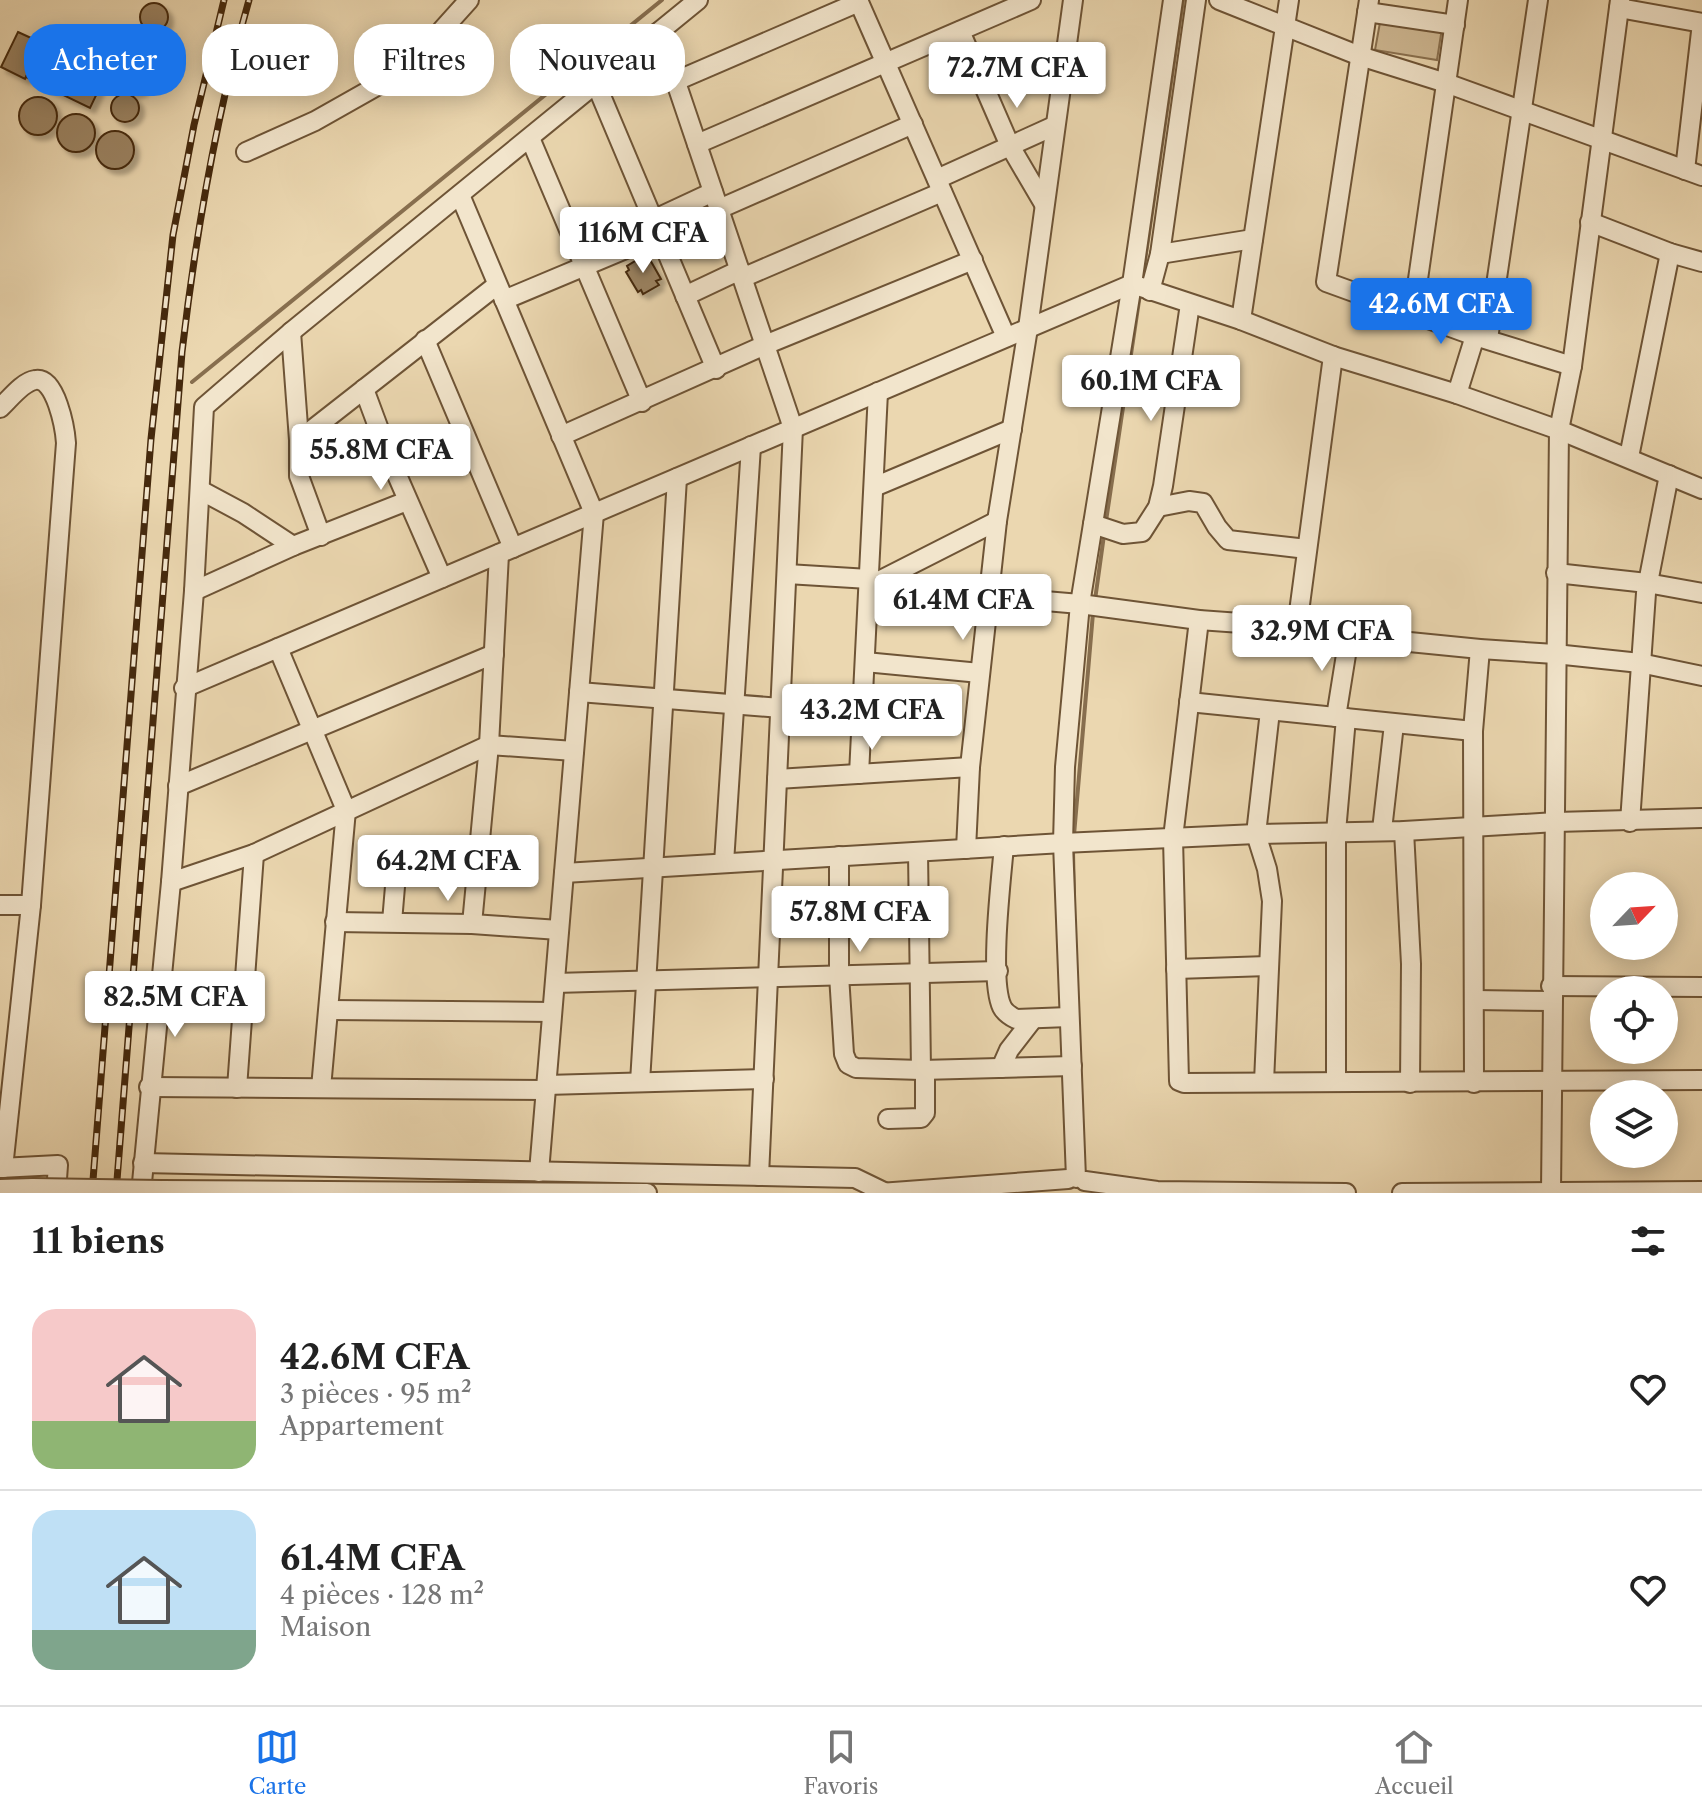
<!DOCTYPE html>
<html lang="fr">
<head>
<meta charset="utf-8">
<style>
	body { margin:0; font-family:"Libre Caslon Text",serif; background:#f6f6f6; color:#222; height:100vh; display:flex; flex-direction:column; font-size:30px; white-space:nowrap }
	* { box-sizing:border-box; margin:0 }
	p { font-size:26px; color:#767676 }
	.icon { flex:none; width:44px; height:44px; fill:none; stroke:currentColor; stroke-width:2; stroke-linecap:round; stroke-linejoin:round }
	.map { position:relative; height:1193px; overflow:hidden }
	.panel { display:flex; flex-direction:column; background:#fff; flex:1 }
	.panel>* { flex:none }
	.hud { position:absolute; left:24px; top:24px; width:800px; height:72px; display:flex; gap:16px }
	.needle { width:52px; rotate:65deg }
	.tools { position:absolute; left:1590px; top:872px; display:grid; gap:16px }
	.tools a { display:grid; place-items:center; width:88px; height:88px; border-radius:50%; background:#fff; box-shadow:0 4px 20px #0003; font-size:40px }
	.price { position:absolute; translate:-50% -68px; padding:0 18px; border-radius:8px; background:#fff; color:#222; font-size:26px; line-height:52px; filter:drop-shadow(0 2px 4px #0008) }
	.price::after { content:''; position:absolute; left:50%; top:48px; width:24px; height:18px; margin-left:-12px; background:inherit; clip-path:polygon(0 0,100% 0,50% 100%) }
	.price.selected { background:#1a73e8; color:#fff }
	ul { padding:0; list-style:none }
	li { display:flex; align-items:center; gap:24px; height:200px; padding:0 32px }
	li+li { border-top:2px solid #e0e0e0 }
	li span { display:grid; place-items:center; flex:none; width:224px; height:160px; border-radius:24px; color:#555 }
	li>.icon { margin-inline-start:auto }
	span .icon { width:96px; height:96px; fill:#fffc; stroke-width:1 }
	li b { font-size:34px }
	h2 { display:flex; justify-content:space-between; align-items:center; height:96px; padding:0 32px; font-size:34px }
	.chip { padding:0 28px; border-radius:32px; background:#fff; box-shadow:0 4px 20px #0003; font-size:28px; line-height:72px }
	.chip.selected { background:#1a73e8; color:#fff }
	.tabs { display:flex; justify-content:space-around; align-items:center; height:112px; border-top:2px solid #e0e0e0; background:#fff; font-size:22px; color:#767676 }
	.tabs a { display:grid; justify-items:center; gap:4px }
	.tabs .selected { color:#1a73e8 }
	.map>svg:first-child { display:block }
	.green { fill:#cfb994; stroke:#8a7150; stroke-width:2 }
	.lines { fill:none; stroke-linecap:round; stroke-linejoin:round }
	.stream { stroke:#876e4e; stroke-width:4 }
	.building { fill:#9b8362; stroke:#45290d; stroke-width:2; filter:url(#shadow) }
	.minor-casing { stroke:#6e5436; stroke-width:22 }
	.minor { stroke:#f2e5cc; stroke-width:18 }
	.rail-casing { stroke:#45290d; stroke-width:7 }
	.rail { stroke:#f2e5cc; stroke-width:4; stroke-dasharray:12; stroke-linecap:butt }
	.minor-bridge-casing { stroke:#6e5436; stroke-width:22; stroke-linecap:butt }
	.minor-bridge { stroke:#f2e5cc; stroke-width:18 }
</style>
</head>
<body>
<div class="map">
<svg width="1702" height="1193" viewBox="0 0 1702 1193">
	<defs>
		<filter id="shadow"><feDropShadow dx="5" dy="5" stdDeviation="2" flood-color="#0004"/></filter>
	</defs>
	<rect width="100%" height="100%" fill="#ebd7b0"/>
	<filter id="stains"><feTurbulence type="fractalNoise" baseFrequency=".0025" numOctaves="4"/><feColorMatrix values="0 0 0 0 .2 0 0 0 0 .09 0 0 0 0 .02 0 0 0 .5 -.17"/></filter>
	<radialGradient id="worn" r=".72"><stop offset=".6" stop-color="#630" stop-opacity="0"/><stop offset="1" stop-color="#630" stop-opacity=".3"/></radialGradient>
	<path class="green" d="M1381 17 1442 28 1437 60 1375 50Z"/>
	<g class="lines">
		<g class="stream">
			<path d="M1142 281 1183 0"/>
			<path d="M192 382 662 0"/>
			<path d="M1106 521 1140 294"/>
			<path d="M1095 600 1104 535"/>
			<path d="M1074 835 1093 613"/>
			<path d="M1073 852 1074 898"/>
		</g>
	</g>
	<g class="building">
		<circle cx="154" cy="17" r="14"/>
		<path d="M18 32 42 43 25 79 1 67Z"/>
		<circle cx="143" cy="48" r="14"/>
		<path d="M37 54 101 85 90 108 26 77Z"/>
		<circle cx="134" cy="79" r="14"/>
		<circle cx="125" cy="108" r="14"/>
		<circle cx="38" cy="116" r="19"/>
		<circle cx="76" cy="133" r="19"/>
		<circle cx="115" cy="150" r="19"/>
		<path d="M642 257 644 261 649 258 661 279 656 281 659 285 643 294 641 290 638 292 626 272 629 270 627 266Z"/>
	</g>
	<g class="lines">
		<g class="minor-casing">
			<g id="minor">
				<path d="M858 0 1006 337"/>
				<path d="M1219 0 1360 56 1446 83 1702 176"/>
				<path d="M1369 0 1326 282 1475 336 1572 366"/>
				<path d="M1619 8 1702 23"/>
				<path d="M1367 12 1455 25"/>
				<path d="M960 31 1010 146 1044 204"/>
				<path d="M659 32 793 428 759 1176"/>
				<path d="M676 81 859 2"/>
				<path d="M596 84 716 369"/>
				<path d="M530 138 642 402"/>
				<path d="M697 144 1031 0"/>
				<path d="M246 152 315 121 423 60 442 30 469 0"/>
				<path d="M1685 170 1702 23"/>
				<path d="M937 179 1054 126"/>
				<path d="M460 195 594 513 539 1172"/>
				<path d="M719 209 913 124"/>
				<path d="M653 220 713 192"/>
				<path d="M1590 222 1670 253 1702 262"/>
				<path d="M1160 254 1253 239"/>
				<path d="M742 278 942 192"/>
				<path d="M1150 291 1160 254 1196 0"/>
				<path d="M685 296 740 270"/>
				<path d="M504 300 659 235"/>
				<path d="M1413 314 1458 0"/>
				<path d="M1241 320 1289 0"/>
				<path d="M291 332 299 440V476L321 536"/>
				<path d="M1488 339 1538 0"/>
				<path d="M425 340 513 548"/>
				<path d="M364 389 390 459 442 578"/>
				<path d="M1457 394 1475 336"/>
				<path d="M0 408C9 400 22 382 35 380 56 376 65 429 66 443L31 905 3 1168"/>
				<path d="M561 436 765 345 973 260"/>
				<path d="M299 440 497 285"/>
				<path d="M1629 457 1670 253"/>
				<path d="M874 487 1012 429"/>
				<path d="M200 490 243 513 293 546"/>
				<path d="M1158 507 1189 501 1203 503 1217 527 1228 540 1307 549"/>
				<path d="M1093 524 1123 534 1142 532 1158 507 1163 486 1190 304"/>
				<path d="M1556 573 1647 583 1702 593"/>
				<path d="M787 574 869 579"/>
				<path d="M869 586 1080 604 1199 620 1297 627 1349 636 1480 649 1555 654 1640 663 1702 676"/>
				<path d="M869 586 997 521"/>
				<path d="M194 591 293 546 407 501"/>
				<path d="M1199 620 1173 838 1179 1081 1184 1083 1702 1080"/>
				<path d="M1297 627 1333 356"/>
				<path d="M278 648 346 810 321 1088"/>
				<path d="M865 662 980 673"/>
				<path d="M184 688 1132 284 1241 320 1333 356 1457 394 1559 430 1702 489"/>
				<path d="M579 692 781 708"/>
				<path d="M1189 702 1473 731"/>
				<path d="M1336 717 1349 636"/>
				<path d="M859 774 878 392"/>
				<path d="M777 779 970 767"/>
				<path d="M178 786 494 654"/>
				<path d="M1630 822 1646 593 1669 475"/>
				<path d="M1382 830 1394 724"/>
				<path d="M1404 831 1411 964 1410 1083"/>
				<path d="M1004 846C1001 880 989 980 1002 1007 1005 1013 1010 1016 1016 1019L1069 1017"/>
				<path d="M966 849 970 767 997 521 1028 328 1073 0"/>
				<path d="M839 856V975L844 1054 848 1064 856 1068 921 1070 918 852"/>
				<path d="M724 863 751 446"/>
				<path d="M564 873 1063 843 1256 834 1404 831 1556 822 1702 818"/>
				<path d="M171 882 254 854 489 745 574 751"/>
				<path d="M0 905H31"/>
				<path d="M335 922 472 924 559 930"/>
				<path d="M392 922 398 851"/>
				<path d="M472 924 489 745 499 554"/>
				<path d="M1176 969 1268 966"/>
				<path d="M555 983 998 971"/>
				<path d="M1551 986 1702 987"/>
				<path d="M1475 1000 1551 1001"/>
				<path d="M329 1010 552 1012"/>
				<path d="M1001 1068 1009 1050 1033 1019"/>
				<path d="M921 1070 1072 1066"/>
				<path d="M640 1082 677 478"/>
				<path d="M1264 1082 1272 901 1267 869 1256 834 1270 711"/>
				<path d="M1336 1082V832L1346 718"/>
				<path d="M1474 1083 1473 731 1480 649"/>
				<path d="M546 1085 764 1079"/>
				<path d="M149 1087 546 1090"/>
				<path d="M237 1088 254 854"/>
				<path d="M888 1119 921 1118 925 1113V1070"/>
				<path d="M143 1163 855 1178 886 1193"/>
				<path d="M0 1168 58 1165 56 1193"/>
				<path d="M1076 1178 1063 843 1065 767 1080 604 1132 284 1173 0"/>
				<path d="M1085 1181 1157 1191 1346 1193"/>
				<path d="M0 1189 33 1188"/>
				<path d="M161 1190 647 1193"/>
				<path d="M1551 1191 1559 430 1572 366 1620 0"/>
				<path d="M141 1193 171 882 194 591 204 407 291 332 698 0"/>
				<path d="M880 1193 1068 1179"/>
				<path d="M1402 1193 1702 1191"/>
			</g>
		</g>
		<use href="#minor" class="minor"/>
		<g class="rail-casing">
			<g id="rail">
				<path d="M92 1193 151 439 173 235 194 125 224 0"/>
				<path d="M116 1193 182 352C196 232 216 116 249 0"/>
			</g>
		</g>
		<use href="#rail" class="rail"/>
		<g class="minor-bridge-casing">
			<path id="minor-bridge" d="M33 1188 161 1190"/>
		</g>
		<use href="#minor-bridge" class="minor-bridge"/>
	</g>
	<rect width="100%" height="100%" filter="url(#stains)"/>
	<rect width="100%" height="100%" fill="url(#worn)"/>
</svg>
<div class="tools">
<a><svg class="needle" viewBox="-14 -14 28 28"><path d="M0-13l5 13h-10z" fill="#e53935"/><path d="M0 13l5-13h-10z" fill="#767676"/></svg></a>
<a><svg class="icon" aria-label="locate" viewBox="0 0 24 24"><circle cx="12" cy="12" r="6"/><path d="M12 2v4M12 18v4M2 12h4M18 12h4"/></svg></a>
<a><svg class="icon" aria-label="layers" viewBox="0 0 24 24"><path d="M12 4l9 5-9 5-9-5zM3 14l9 5 9-5"/></svg></a>
</div>
<b class="price" style="left:1017px;top:110px">72.7M CFA</b>
<b class="price" style="left:643px;top:275px">116M CFA</b>
<b class="price selected" style="left:1441px;top:346px">42.6M CFA</b>
<b class="price" style="left:1151px;top:423px">60.1M CFA</b>
<b class="price" style="left:381px;top:492px">55.8M CFA</b>
<b class="price" style="left:963px;top:642px">61.4M CFA</b>
<b class="price" style="left:1322px;top:673px">32.9M CFA</b>
<b class="price" style="left:872px;top:752px">43.2M CFA</b>
<b class="price" style="left:448px;top:903px">64.2M CFA</b>
<b class="price" style="left:860px;top:954px">57.8M CFA</b>
<b class="price" style="left:175px;top:1039px">82.5M CFA</b>
<div class="hud">
<a class="chip selected">Acheter</a>
<a class="chip">Louer</a>
<a class="chip">Filtres</a>
<a class="chip">Nouveau</a>
</div>
</div>
<section class="panel">
<h2>11 biens<svg class="icon" aria-label="filters" viewBox="0 0 24 24"><path d="M4 7h16M4 17h16"/><circle cx="9" cy="7" r="2"/><circle cx="15" cy="17" r="2"/></svg></h2>
<ul>
<li><span style="background:linear-gradient(#f6c9c9 70%,#8fb573 0)"><svg class="icon" aria-label="home" viewBox="0 0 24 24"><path d="M3 11l9-7 9 7M6 9v11h12V9"/></svg></span><div><b>42.6M CFA</b><p>3 pièces · 95 m²</p><p>Appartement</p></div><svg class="icon" aria-label="heart" viewBox="0 0 24 24"><path d="M12 20l-8-8c-3-5 5-10 8-4 3-6 11-1 8 4z"/></svg></li>
<li><span style="background:linear-gradient(#bfe0f5 75%,#7fa58c 0)"><svg class="icon" aria-label="home" viewBox="0 0 24 24"><path d="M3 11l9-7 9 7M6 9v11h12V9"/></svg></span><div><b>61.4M CFA</b><p>4 pièces · 128 m²</p><p>Maison</p></div><svg class="icon" aria-label="heart" viewBox="0 0 24 24"><path d="M12 20l-8-8c-3-5 5-10 8-4 3-6 11-1 8 4z"/></svg></li>
</ul>
</section>
<nav class="tabs">
<a class="selected"><svg class="icon" aria-label="map" viewBox="0 0 24 24"><path d="M3 6l6-2 6 2 6-2v14l-6 2-6-2-6 2zM9 4v14M15 6v14"/></svg>Carte</a>
<a><svg class="icon" aria-label="saved" viewBox="0 0 24 24"><path d="M7 4h10v16l-5-4-5 4z"/></svg>Favoris</a>
<a><svg class="icon" aria-label="home" viewBox="0 0 24 24"><path d="M3 11l9-7 9 7M6 9v11h12V9"/></svg>Accueil</a>
</nav>
</body>
</html>
